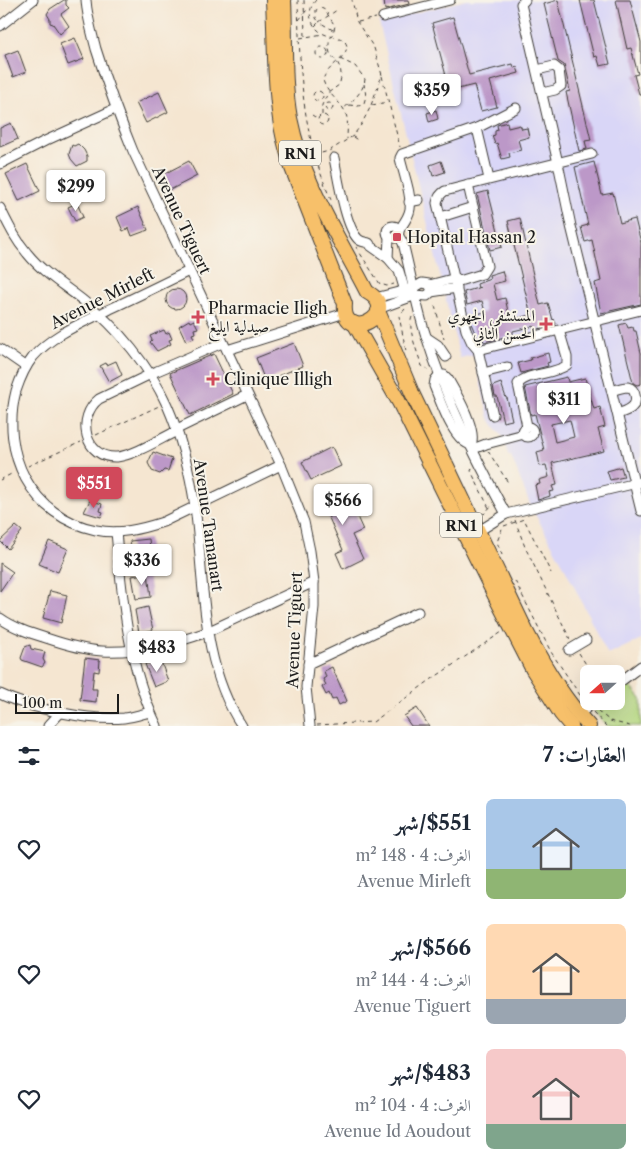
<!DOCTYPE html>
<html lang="ar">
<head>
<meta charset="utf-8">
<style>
	body { margin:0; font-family:"Libre Caslon Text",Amiri,serif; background:#f6f6f7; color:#1f2937; direction:rtl; height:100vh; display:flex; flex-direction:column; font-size:19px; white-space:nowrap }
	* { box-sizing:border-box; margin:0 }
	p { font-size:16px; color:#747a83 }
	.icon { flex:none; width:28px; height:28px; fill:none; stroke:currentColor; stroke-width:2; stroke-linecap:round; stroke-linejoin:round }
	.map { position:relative; height:726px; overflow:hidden; direction:ltr }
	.sheet { display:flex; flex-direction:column; background:#fff; flex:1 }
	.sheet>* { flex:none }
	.needle { width:32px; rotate:249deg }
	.controls { position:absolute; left:580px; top:665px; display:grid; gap:10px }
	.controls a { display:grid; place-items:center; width:45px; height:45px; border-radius:8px; background:#fff; box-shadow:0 5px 20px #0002; font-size:25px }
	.scale { position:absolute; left:15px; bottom:12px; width:104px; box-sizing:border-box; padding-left:5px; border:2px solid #1c1c1c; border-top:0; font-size:14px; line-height:18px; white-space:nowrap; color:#1c1c1c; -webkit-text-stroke:4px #f7f3e8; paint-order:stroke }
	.price { position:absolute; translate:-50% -42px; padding:0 11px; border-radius:5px; background:#fff; color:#222; font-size:16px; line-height:32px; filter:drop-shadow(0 1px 2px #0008) }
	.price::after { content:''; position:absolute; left:50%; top:30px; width:15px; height:11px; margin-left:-8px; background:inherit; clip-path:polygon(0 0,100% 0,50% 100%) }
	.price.selected { background:#d1495b; color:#fff }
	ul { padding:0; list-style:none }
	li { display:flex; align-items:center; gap:15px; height:125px; padding:0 15px }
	li span { display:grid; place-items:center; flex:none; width:140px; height:100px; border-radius:8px; color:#555 }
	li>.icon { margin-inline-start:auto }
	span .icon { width:60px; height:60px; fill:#fffc; stroke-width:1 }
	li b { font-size:21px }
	h2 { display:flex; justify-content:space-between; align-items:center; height:60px; padding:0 15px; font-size:21px }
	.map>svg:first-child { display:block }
	.built { fill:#d9d6f7 }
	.green { fill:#b4d780; stroke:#687a4e }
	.building { fill:#bc98c8; fill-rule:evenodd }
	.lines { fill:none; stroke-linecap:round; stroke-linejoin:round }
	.minor-casing { stroke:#3d3a37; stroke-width:11 }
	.highway-casing { stroke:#3d3a37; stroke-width:16 }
	.path { stroke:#3d3a37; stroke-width:1; stroke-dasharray:4 4; stroke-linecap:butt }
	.minor { stroke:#fff; stroke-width:9 }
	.highway { stroke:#f7c06b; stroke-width:14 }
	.poi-dot { fill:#d1495b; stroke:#f7f3e8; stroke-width:2 }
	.labels { text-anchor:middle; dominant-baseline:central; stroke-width:4; stroke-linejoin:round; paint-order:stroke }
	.shield { fill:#f7f3e8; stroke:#5e5c59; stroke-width:1 }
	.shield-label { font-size:15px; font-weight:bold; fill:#1c1c1c }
	.street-label { font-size:16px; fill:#1c1c1c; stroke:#f7f3e8 }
	.poi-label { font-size:16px; fill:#1c1c1c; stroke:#f7f3e8; text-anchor:start }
</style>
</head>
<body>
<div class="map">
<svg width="641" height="726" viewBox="0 0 641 726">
	<rect width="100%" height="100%" fill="#f7f3e8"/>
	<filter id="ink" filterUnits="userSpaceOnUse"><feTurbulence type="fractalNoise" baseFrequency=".02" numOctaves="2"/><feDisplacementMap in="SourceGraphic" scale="10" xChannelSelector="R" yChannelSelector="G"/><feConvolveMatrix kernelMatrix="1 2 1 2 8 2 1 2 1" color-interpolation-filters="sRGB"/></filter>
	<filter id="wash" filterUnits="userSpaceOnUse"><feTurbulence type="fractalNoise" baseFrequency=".0096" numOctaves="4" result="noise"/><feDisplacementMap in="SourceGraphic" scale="20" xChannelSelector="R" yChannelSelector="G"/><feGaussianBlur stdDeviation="1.12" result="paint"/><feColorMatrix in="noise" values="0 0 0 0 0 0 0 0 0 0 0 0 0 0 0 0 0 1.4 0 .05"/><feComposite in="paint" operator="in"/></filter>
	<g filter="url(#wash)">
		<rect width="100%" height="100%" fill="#f5e6d1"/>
		<path class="built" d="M466 0H641V639L608 655 563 564 531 507 511 456H508L504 439 489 418 474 355 460 358 379 22Z"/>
		<path class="green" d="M627 682 641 699V726H607L594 711 599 708 606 707 612 701H616V692Z"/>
		<g id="blocks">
			<g class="building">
				<path d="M64 0H66V5L69 8 61 14 69 26 60 34 53 24 50 23V19L47 14 50 9Z"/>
				<path d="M384 0H408L409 4 385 10Z"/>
				<path d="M558 0 591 140 585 141 587 149 579 151 566 92 570 91 565 69 564 65 558 61 544 4Z"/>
				<path d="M580 0H594L610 64 600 66 597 56 594 57Z"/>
				<path d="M616 0H630L641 42V94H639L634 75 638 74 631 48 627 49Z"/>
				<path d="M453 17 469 75 513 64 514 68 517 67 519 73 490 81 497 107 481 111 474 85 450 91 432 23Z"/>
				<path d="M75 38 84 59 68 65 60 44Z"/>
				<path d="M18 50 26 72 13 77 5 55Z"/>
				<path d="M438 83 442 93 414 100 411 89Z"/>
				<path d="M159 92 168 112 146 123 136 103Z"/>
				<path d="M436 110 438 119 429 122 427 113Z"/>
				<path d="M507 122 508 128 520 125 522 129 527 128 529 137 518 140 521 150 509 153 510 157 502 159 497 143 495 144 492 136 495 135V131L498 130 497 125Z"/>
				<path d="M11 123 18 139 0 147V128Z"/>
				<path d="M78 144 84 150 87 156V161L77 166 71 159 69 154 72 145 74 146Z"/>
				<path d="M189 161 197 176 170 190 162 175Z"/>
				<path d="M441 161 445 172 433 176 430 165Z"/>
				<path d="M594 162 602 195 613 193 620 223 635 219 641 243V304L601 313 595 283 601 281 592 240 585 242 581 227 588 225 575 167Z"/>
				<path d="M27 164 40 191 19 201 6 174Z"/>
				<path d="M488 191 502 247 490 250 477 194Z"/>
				<path d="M77 203 83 217 75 221 68 207Z"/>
				<path d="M138 207 148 230 132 236 129 228 123 231 117 217Z"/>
				<path d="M520 218 540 305 548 303 553 320 554 319 556 324 534 330V326L513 331V335L484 342 483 339 478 340 470 321 478 319 477 314 485 312 482 301 467 305 464 292 481 287 478 288 477 284 490 279 489 275 502 271 505 281 493 284 497 300 505 298 510 320 531 315 508 221Z"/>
				<circle cx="176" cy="299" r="10"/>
				<path d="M189 320 190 322 194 320 198 328 194 329 195 333 192 334 194 338 186 341 179 326Z"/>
				<path d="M626 323 628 328 633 327 634 331H636L641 353V384L637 385 633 383 619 325Z"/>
				<path d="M164 330 166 334 169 332 172 339 169 340 171 344 157 351 150 342 152 340 150 336Z"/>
				<path d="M294 343 303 366 265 381 256 358Z"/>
				<path d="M548 353 550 362 547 363 548 366 521 373 518 363 531 360 530 358Z"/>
				<path d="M214 354 233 394 190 415 170 373Z"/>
				<path d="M116 361 122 375 109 382 100 366 106 363 107 365Z"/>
				<path d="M567 377 568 382 585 378 594 409 600 407 605 427 598 429 604 451 552 463 557 485 552 486 554 491 549 492 550 496 538 500 535 485 540 484 539 480 549 477 546 465 540 466 537 452 544 450 535 414 531 415 525 387ZM570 420 574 437 555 442 551 424Z"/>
				<path d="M501 383 506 398H507L512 420 503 422 497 396H495L493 386Z"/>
				<path d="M332 447 341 466 311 480 302 462Z"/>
				<path d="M153 452 172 459 168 471 164 470 160 474 152 471 148 463Z"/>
				<path d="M621 467 624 477 610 480 607 471Z"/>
				<path d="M338 486 349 510 353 508 363 530 352 535 363 559 343 569 336 553 343 550 319 495Z"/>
				<path d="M90 500 102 504 100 511 103 512 101 517 84 512Z"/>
				<path d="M16 526 22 531 8 549 0 541Z"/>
				<path d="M149 539 151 557 132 558 130 541Z"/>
				<path d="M49 541 68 549 58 572 39 564Z"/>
				<path d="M0 563 13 572 0 591Z"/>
				<path d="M148 573 151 597 136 599 132 576Z"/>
				<path d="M50 591 67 595 61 623 43 618Z"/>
				<path d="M148 607 153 630 139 633 135 610Z"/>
				<path d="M30 645 31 649 45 652 43 659 45 663 42 667 22 660 21 658 25 647Z"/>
				<path d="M85 658 100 660 99 672 94 671 92 689H97L96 702 80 700Z"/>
				<path d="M160 659 168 681 154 687 145 664Z"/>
				<path d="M332 667 347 701 339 705 336 698 332 700 329 693 326 695 322 687 326 685 323 679 326 677 324 671Z"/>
				<path d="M417 708 429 726H411L404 716Z"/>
			</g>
		</g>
	</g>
	<g filter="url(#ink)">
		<use href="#blocks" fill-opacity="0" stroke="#3d3a37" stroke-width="1"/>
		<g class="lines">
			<g class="minor-casing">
				<g id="minor">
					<path d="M86 0C87 17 92 33 96 49 107 84 119 117 133 151L281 465 304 522 310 551 314 582V607L306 687 310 726"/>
					<path d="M525 0 521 4 558 163 571 226 641 511"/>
					<path d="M383 17 450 0"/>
					<path d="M0 26 33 0"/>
					<path d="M537 70 554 66 559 70 561 86 555 90 542 93"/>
					<path d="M477 128 489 179"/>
					<path d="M334 158C338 177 345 226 358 239 361 242 365 242 369 243L371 246 388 258 399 271 407 298"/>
					<path d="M0 164 45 141 115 109"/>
					<path d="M409 202 419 200"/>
					<path d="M0 208C8 224 15 239 27 253 43 273 65 286 85 302 117 327 150 367 167 405 181 437 190 472 195 507 205 580 199 662 242 726"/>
					<path d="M441 217 473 207"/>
					<circle cx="393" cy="232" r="6"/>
					<path d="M399 230C403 224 409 217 410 209 412 195 403 172 400 158L402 154 477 128 516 108"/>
					<path d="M398 235 403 243C411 274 416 306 426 336 445 398 475 457 506 514L479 531"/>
					<path d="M388 258 389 237"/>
					<path d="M189 271C162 284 136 297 110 309 83 323 53 334 33 357 25 367 20 379 16 391 0 453 31 517 96 530 119 535 141 529 163 522L281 465"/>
					<path d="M456 282 482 274 487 266 468 185"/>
					<path d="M429 285 456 278"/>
					<path d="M431 292 457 288"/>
					<path d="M375 298 414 288 422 283 429 284 431 288V292L427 296 416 295 378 309"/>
					<path d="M426 337 438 345 446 357"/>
					<path d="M0 349 26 367"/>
					<path d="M227 350 345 313"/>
					<path d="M478 350 641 310"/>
					<path d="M483 373 507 367"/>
					<path d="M439 375H444L448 379C456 393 478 430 471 445 453 441 441 402 434 386L435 380Z"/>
					<path d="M612 391C617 389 623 387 628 387 636 389 638 402 632 407 628 411 622 412 618 414"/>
					<path d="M493 415 478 350 472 343 466 330 437 203C438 197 440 194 445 191L592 154"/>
					<path d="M527 426 518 384C528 372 554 375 567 365V357L559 330"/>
					<circle cx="528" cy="432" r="5"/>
					<path d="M177 429 247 395"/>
					<path d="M177 431C160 439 135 455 117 457 84 459 76 417 99 399L157 371 222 343"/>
					<path d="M473 449 486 444 524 434"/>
					<path d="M506 514 641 482"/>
					<path d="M116 532C122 598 128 666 157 726"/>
					<path d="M0 618C14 628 30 633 46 638 64 644 83 650 102 651 138 653 174 644 207 632L314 582"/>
					<path d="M569 650 586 640"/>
					<path d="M308 664 418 612"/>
					<path d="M616 685 641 666"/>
					<path d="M0 694C31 709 90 721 124 718 133 717 142 714 150 712"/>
					<path d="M578 715 596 701"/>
					<path d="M48 726 61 712"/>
				</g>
			</g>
			<g class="highway-casing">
				<g id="highway">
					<path d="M273 0C275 37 274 75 279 112 281 131 286 149 292 168L345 304C341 346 405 313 367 292 337 234 303 183 290 118 283 80 286 39 284 0"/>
					<path d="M378 311 412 393 527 633C544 666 563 698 589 726"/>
					<path d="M354 323 399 402 498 602 533 670 561 714 571 726"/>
				</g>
			</g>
			<g class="path">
				<path d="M298 0C300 75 301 130 331 200"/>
				<path d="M304 0 305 37"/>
				<path d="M316 0C305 11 311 28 324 34 330 37 338 36 343 40 345 41 346 43 347 46 347 58 326 67 323 80 327 96 345 103 347 118 348 125 347 133 347 139"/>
				<path d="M299 20 306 11 310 9"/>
				<path d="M358 22 376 18"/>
				<path d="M315 26 319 22 316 18V10L321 8 325 10 335 26C333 36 326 42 330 53 331 57 335 58 337 62 342 69 342 78 339 85L328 93 322 105V115"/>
				<path d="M333 30 319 22 337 10"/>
				<path d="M300 38 323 34"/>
				<circle cx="322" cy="53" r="6"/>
				<path d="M340 59 355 66 365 79C364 91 353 101 344 108"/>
				<path d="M382 76 400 147"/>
				<circle cx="318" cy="96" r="5"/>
				<circle cx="329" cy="107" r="4"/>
				<path d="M349 105 359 106 364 103 366 96 364 84"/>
				<path d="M372 105 388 102"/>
				<path d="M312 115 318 119"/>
				<circle cx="323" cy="120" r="5"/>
				<path d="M353 137 359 141"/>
				<path d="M314 155 329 151 353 136 361 125 370 108 382 75 374 48 357 22 352 0"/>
				<path d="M356 247 380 284 387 286 394 284"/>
				<path d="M435 306 444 339"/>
				<path d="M405 309 399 316 406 351"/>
				<path d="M412 317C407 328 418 354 422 366L428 369"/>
				<path d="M96 435 159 406"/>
				<path d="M488 451 509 484"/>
				<path d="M28 466 81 442"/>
				<path d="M472 468 471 471 489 508"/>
				<path d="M0 480 13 473"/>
				<path d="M482 513 484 514 492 505"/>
				<path d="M515 520 525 547 570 639"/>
				<path d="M504 526 524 519 551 573"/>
				<path d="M502 555 497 542 503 526"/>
				<path d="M515 581 551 652 584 701"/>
				<path d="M579 653 592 674"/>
				<path d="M602 706H606L610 701"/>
				<path d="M598 711 610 721 630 726"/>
				<path d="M593 712 606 726"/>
				<path d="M317 725 373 722 429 681 502 632"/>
			</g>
			<use href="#minor" class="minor"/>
			<use href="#highway" class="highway"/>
		</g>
	</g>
	<g class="poi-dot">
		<rect x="392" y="232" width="10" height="10" rx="2.5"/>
		<path d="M195.5 309.5h5v5h5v5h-5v5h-5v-5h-5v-5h5z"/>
		<path d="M543.5 316.5h5v5h5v5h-5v5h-5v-5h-5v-5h5z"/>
		<path d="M210.5 371.5h5v5h5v5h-5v5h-5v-5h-5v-5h5z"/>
	</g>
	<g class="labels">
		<g class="shield">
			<rect x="279" y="140.5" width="42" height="25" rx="4"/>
			<rect x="440" y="512.5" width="42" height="25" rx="4"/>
		</g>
		<g class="shield-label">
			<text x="300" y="153">RN1</text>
			<text x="461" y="525">RN1</text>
		</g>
		<g class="street-label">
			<text transform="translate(182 220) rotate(65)">Avenue Tiguert</text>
			<text transform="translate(102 298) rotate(-27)">Avenue Mirleft</text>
			<text transform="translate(209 525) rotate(82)">Avenue Tamanart</text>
			<text transform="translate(294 630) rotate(-88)">Avenue Tiguert</text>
		</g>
		<g class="poi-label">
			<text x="407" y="237">Hopital Hassan 2</text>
			<text x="208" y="308">Pharmacie Iligh<tspan x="208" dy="18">صيدلية ايليغ</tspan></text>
			<text x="535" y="315" text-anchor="end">المستشفى الجهوي<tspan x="535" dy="18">الحسن الثاني</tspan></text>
			<text x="224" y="379">Clinique Illigh</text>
		</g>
	</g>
</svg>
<div class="controls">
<a><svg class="needle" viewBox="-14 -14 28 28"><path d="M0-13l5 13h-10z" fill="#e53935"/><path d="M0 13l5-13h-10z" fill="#747a83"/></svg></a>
</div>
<div class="scale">100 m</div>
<b class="price" style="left:432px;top:116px">$359</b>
<b class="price" style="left:76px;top:212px">$299</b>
<b class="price" style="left:564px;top:425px">$311</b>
<b class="price selected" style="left:94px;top:509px">$551</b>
<b class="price" style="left:343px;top:526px">$566</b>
<b class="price" style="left:142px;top:586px">$336</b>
<b class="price" style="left:157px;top:673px">$483</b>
</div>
<section class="sheet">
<h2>العقارات: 7<svg class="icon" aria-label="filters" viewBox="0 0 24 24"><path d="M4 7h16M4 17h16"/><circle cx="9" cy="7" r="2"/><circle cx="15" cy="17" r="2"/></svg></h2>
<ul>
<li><span style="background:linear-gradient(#a9c7e8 70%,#8fb573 0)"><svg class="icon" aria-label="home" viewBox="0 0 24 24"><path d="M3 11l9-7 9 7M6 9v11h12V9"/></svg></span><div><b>$551/شهر</b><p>الغرف: 4 · 148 m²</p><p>Avenue Mirleft</p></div><svg class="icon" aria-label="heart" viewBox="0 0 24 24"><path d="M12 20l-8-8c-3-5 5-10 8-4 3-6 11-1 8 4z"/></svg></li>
<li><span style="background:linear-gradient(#ffd9b3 75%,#9aa5b1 0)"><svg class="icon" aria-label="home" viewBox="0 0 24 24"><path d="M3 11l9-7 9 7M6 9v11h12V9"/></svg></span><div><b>$566/شهر</b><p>الغرف: 4 · 144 m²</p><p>Avenue Tiguert</p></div><svg class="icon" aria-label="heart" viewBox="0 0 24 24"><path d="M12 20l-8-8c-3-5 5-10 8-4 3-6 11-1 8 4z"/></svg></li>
<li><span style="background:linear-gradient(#f6c9c9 75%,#7fa58c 0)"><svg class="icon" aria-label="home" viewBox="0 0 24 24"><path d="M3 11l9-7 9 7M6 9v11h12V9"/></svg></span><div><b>$483/شهر</b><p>الغرف: 4 · 104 m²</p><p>Avenue Id Aoudout</p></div><svg class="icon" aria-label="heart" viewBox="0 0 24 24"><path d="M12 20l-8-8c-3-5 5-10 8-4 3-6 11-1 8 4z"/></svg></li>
</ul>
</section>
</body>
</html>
